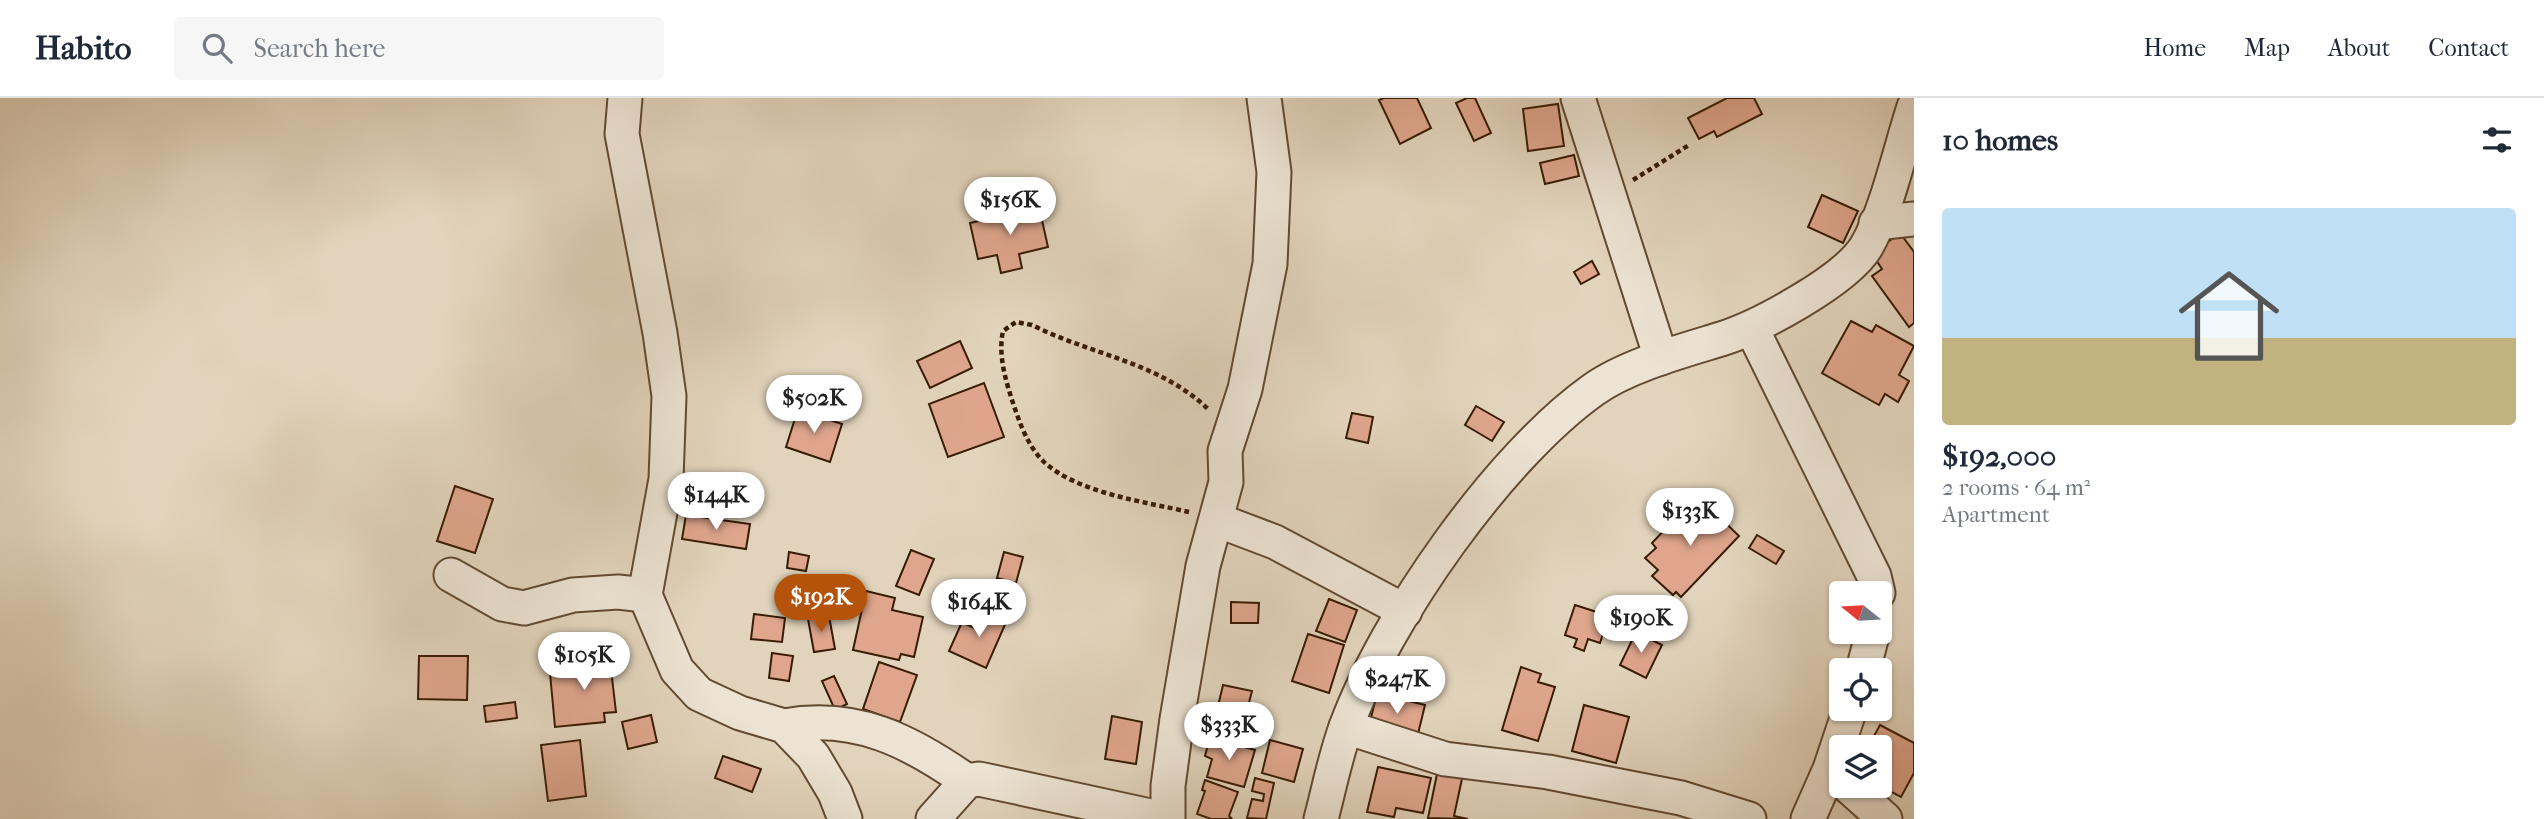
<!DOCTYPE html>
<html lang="en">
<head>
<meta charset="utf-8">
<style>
	body { margin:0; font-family:"IM FELL French Canon",serif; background:#f6f6f7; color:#1f2937; height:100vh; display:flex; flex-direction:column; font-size:26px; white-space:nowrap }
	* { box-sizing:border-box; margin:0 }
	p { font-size:23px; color:#747a83 }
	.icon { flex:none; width:38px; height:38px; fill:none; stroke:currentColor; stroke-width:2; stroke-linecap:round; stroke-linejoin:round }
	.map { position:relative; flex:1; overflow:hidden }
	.panel { display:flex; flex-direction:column; background:#fff; width:630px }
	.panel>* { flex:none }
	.needle { width:46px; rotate:288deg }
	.buttons { position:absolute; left:1829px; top:483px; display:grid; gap:14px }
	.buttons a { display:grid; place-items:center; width:63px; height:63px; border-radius:7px; background:#fff; box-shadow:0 2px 5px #0004; font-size:35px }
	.price { position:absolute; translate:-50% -60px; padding:0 16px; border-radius:24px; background:#fff; color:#222; font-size:23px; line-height:46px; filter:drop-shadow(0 2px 4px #0008) }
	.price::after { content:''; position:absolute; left:50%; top:42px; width:21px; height:16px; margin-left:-10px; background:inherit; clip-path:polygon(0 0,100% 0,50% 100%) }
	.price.current { background:#b45309; color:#fff }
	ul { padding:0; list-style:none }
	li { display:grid; align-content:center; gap:14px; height:371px; padding:0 28px }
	li span { display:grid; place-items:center; height:217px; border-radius:7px; color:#555 }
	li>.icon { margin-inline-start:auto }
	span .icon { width:126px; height:126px; fill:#fffc; stroke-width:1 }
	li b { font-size:30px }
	h2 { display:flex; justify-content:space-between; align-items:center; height:84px; padding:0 28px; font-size:30px }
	header { display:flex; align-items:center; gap:42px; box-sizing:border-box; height:98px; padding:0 35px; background:#fff; border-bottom:2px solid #e0e1e3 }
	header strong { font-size:33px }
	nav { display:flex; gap:38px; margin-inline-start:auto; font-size:24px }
	.search { width:490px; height:63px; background:#f6f6f7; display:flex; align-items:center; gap:18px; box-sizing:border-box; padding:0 24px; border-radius:7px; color:#747a83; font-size:26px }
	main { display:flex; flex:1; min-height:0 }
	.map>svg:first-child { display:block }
	.building { fill:#dfa68d; stroke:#381c03; stroke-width:2 }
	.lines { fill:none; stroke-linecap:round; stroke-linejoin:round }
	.street-casing { stroke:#624a31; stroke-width:37 }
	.path { stroke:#381c03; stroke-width:4.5; stroke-dasharray:5 3.5; stroke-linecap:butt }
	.street { stroke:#ece3d3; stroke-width:33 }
</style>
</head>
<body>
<header>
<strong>Habito</strong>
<div class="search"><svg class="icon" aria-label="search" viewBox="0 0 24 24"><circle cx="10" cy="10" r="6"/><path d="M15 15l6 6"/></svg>Search here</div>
<nav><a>Home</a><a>Map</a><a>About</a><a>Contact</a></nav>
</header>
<main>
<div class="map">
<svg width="1914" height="721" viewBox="0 0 1914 721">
	<rect width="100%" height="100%" fill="#e2d4bc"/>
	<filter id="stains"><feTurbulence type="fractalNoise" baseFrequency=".00286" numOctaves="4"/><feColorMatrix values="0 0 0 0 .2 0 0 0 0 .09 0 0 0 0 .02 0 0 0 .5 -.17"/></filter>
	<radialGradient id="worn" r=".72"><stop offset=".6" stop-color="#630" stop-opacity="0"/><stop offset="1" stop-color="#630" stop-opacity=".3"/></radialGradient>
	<g class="building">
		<path d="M1384 0H1417L1431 30 1400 46 1379 2Z"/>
		<path d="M1467 0H1475L1491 35 1474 43 1456 5Z"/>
		<path d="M1727 0H1754L1762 16 1717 39 1714 33 1699 41 1688 20Z"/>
		<path d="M1558 6 1564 48 1528 53 1523 11Z"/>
		<path d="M1574 57 1579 78 1545 86 1540 65Z"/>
		<path d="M1822 97 1858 113 1843 145 1808 129Z"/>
		<path d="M1039 109 1048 149 1019 156 1022 170 1001 175 997 157 978 161 970 125Z"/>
		<path d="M1900 135 1914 154V225L1909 229 1872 178 1882 171 1872 156Z"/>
		<path d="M1592 163 1599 176 1581 186 1574 174Z"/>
		<path d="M1851 223 1872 234 1876 227 1914 248 1899 277 1909 283 1898 304 1885 296 1879 307 1822 275Z"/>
		<path d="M960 243 972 270 930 290 917 263Z"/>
		<path d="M984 285 1004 339 948 359 929 306Z"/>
		<path d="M1476 308 1504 324 1492 343 1465 327Z"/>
		<path d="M798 311 842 326 830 364 786 349Z"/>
		<path d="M1352 315 1373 319 1368 345 1346 340Z"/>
		<path d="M455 388 493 401 475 455 437 443Z"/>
		<path d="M1703 403 1739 438 1681 499 1676 494 1673 497 1652 478 1658 472 1645 460 1656 450 1652 445 1687 408 1692 414Z"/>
		<path d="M686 417 750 426 746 451 682 441Z"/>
		<path d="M1757 437 1784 453 1776 466 1749 450Z"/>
		<path d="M911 452 934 461 919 497 896 488Z"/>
		<path d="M789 454 809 458 806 473 787 470Z"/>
		<path d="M1004 454 1023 459 1016 485 997 480Z"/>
		<path d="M789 486 808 489 807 499 788 497Z"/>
		<path d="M866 493 895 500 892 512 923 519 914 559 901 556 899 562 853 552Z"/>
		<path d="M1329 501 1357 512 1345 544 1316 533Z"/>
		<path d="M1231 504 1259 505 1258 525H1231Z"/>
		<path d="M1575 507 1609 518 1600 545 1588 541 1584 553 1574 549 1577 541 1565 537Z"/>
		<path d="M985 512 1007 522 986 570 949 553 962 524 976 531Z"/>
		<path d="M754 516 785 520 782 544 751 541Z"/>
		<path d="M829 518 835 551 814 554 808 521Z"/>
		<path d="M1636 534 1662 547 1646 580 1620 567Z"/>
		<path d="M1308 536 1344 547 1329 595 1292 583Z"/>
		<path d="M609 554 616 614 604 615 605 624 555 629 550 575 576 573 574 558Z"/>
		<path d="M772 555 793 558 789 583 769 580Z"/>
		<path d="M419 558H468L467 602 418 601Z"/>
		<path d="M879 564 917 577 900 624 863 611Z"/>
		<path d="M1521 569 1541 576 1538 584 1555 589 1538 643 1502 632Z"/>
		<path d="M834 578 847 606 835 612 822 583Z"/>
		<path d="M1223 587 1252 593 1243 628 1215 621Z"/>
		<path d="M1377 595 1425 607 1417 640 1369 628Z"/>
		<path d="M515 604 517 620 486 624 484 608Z"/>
		<path d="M1584 607 1629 619 1616 665 1572 653Z"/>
		<path d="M651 617 657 644 628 651 622 624Z"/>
		<path d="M1112 618 1142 624 1136 666 1105 661Z"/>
		<path d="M1880 627 1914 645V675L1901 699 1880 688V649H1868Z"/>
		<path d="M1210 639 1255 652 1244 689 1207 679 1212 661 1205 658Z"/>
		<path d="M580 642 586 698 548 703 541 647Z"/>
		<path d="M1270 642 1303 651 1294 684 1262 675Z"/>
		<path d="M723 658 761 671 752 694 715 680Z"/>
		<path d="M1378 669 1431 680 1423 715 1396 710 1394 719 1367 714Z"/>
		<path d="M1438 671 1463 676 1454 718 1468 721 1428 720Z"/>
		<path d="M1255 680 1274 685 1266 721 1247 720 1252 701 1263 703 1264 696 1252 693Z"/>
		<path d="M1205 682 1238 694 1229 718 1232 721H1211L1197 716 1205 693 1202 692Z"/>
	</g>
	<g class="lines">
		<g class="street-casing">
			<g id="street">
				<path d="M625 0 622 36 660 235 669 298 666 381 645 497 677 572 699 596 740 615 784 628 813 658 835 695 845 721"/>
				<path d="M1578 0 1661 260"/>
				<path d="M1876 125 1914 121"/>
				<path d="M1752 231 1874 478 1878 495"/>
				<path d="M1217 422 1275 444 1405 513"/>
				<path d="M451 477 502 506 524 510 573 497 618 494 645 497"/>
				<path d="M1863 572 1873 534"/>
				<path d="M784 628C856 615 910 643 967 683"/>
				<path d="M1346 629 1445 661 1548 674 1681 700 1749 721"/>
				<path d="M1848 688 1885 721"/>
				<path d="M933 721 967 683 979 681 1164 721"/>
				<path d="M1168 721V688L1177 621 1203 468 1226 384 1225 353 1245 291 1270 166 1274 74 1264 0"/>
				<path d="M1321 721C1329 691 1335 659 1346 629 1386 520 1499 359 1593 292 1626 268 1682 253 1721 241 1759 229 1845 183 1866 149 1886 116 1901 48 1914 9"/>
				<path d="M1808 721 1830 671 1850 611"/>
			</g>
		</g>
		<g class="path">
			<path d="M1633 82 1689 47"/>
			<path d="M1189 414C1146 404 1076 395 1043 363 1027 347 1019 323 1012 302 1005 280 998 256 1003 233L1016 224 1032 227C1091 257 1160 264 1209 312"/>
		</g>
		<use href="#street" class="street"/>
	</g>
	<rect width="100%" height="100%" filter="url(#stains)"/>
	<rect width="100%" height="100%" fill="url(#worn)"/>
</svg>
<div class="buttons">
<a><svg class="needle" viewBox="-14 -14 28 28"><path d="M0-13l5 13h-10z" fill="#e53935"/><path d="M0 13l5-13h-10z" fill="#747a83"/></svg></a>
<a><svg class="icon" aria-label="locate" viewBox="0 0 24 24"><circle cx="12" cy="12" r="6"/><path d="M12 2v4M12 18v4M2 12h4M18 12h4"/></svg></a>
<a><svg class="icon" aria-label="layers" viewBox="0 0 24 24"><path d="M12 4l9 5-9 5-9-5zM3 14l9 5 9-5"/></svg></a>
</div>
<b class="price" style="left:1010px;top:139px">$156K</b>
<b class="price" style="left:814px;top:337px">$502K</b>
<b class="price" style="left:716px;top:434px">$144K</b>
<b class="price" style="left:1690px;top:450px">$133K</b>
<b class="price current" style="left:821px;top:536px">$192K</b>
<b class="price" style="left:979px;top:541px">$164K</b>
<b class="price" style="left:1641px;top:557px">$190K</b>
<b class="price" style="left:584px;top:594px">$105K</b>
<b class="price" style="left:1397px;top:618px">$247K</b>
<b class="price" style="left:1229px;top:664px">$333K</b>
</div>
<section class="panel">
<h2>10 homes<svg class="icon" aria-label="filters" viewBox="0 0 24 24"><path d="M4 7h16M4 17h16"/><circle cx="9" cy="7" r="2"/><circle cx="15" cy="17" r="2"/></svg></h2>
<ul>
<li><span style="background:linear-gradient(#bfe0f5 60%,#c2b280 0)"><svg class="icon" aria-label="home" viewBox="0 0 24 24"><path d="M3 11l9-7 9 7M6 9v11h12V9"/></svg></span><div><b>$192,000</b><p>2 rooms · 64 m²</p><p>Apartment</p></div></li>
</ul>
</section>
</main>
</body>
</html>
